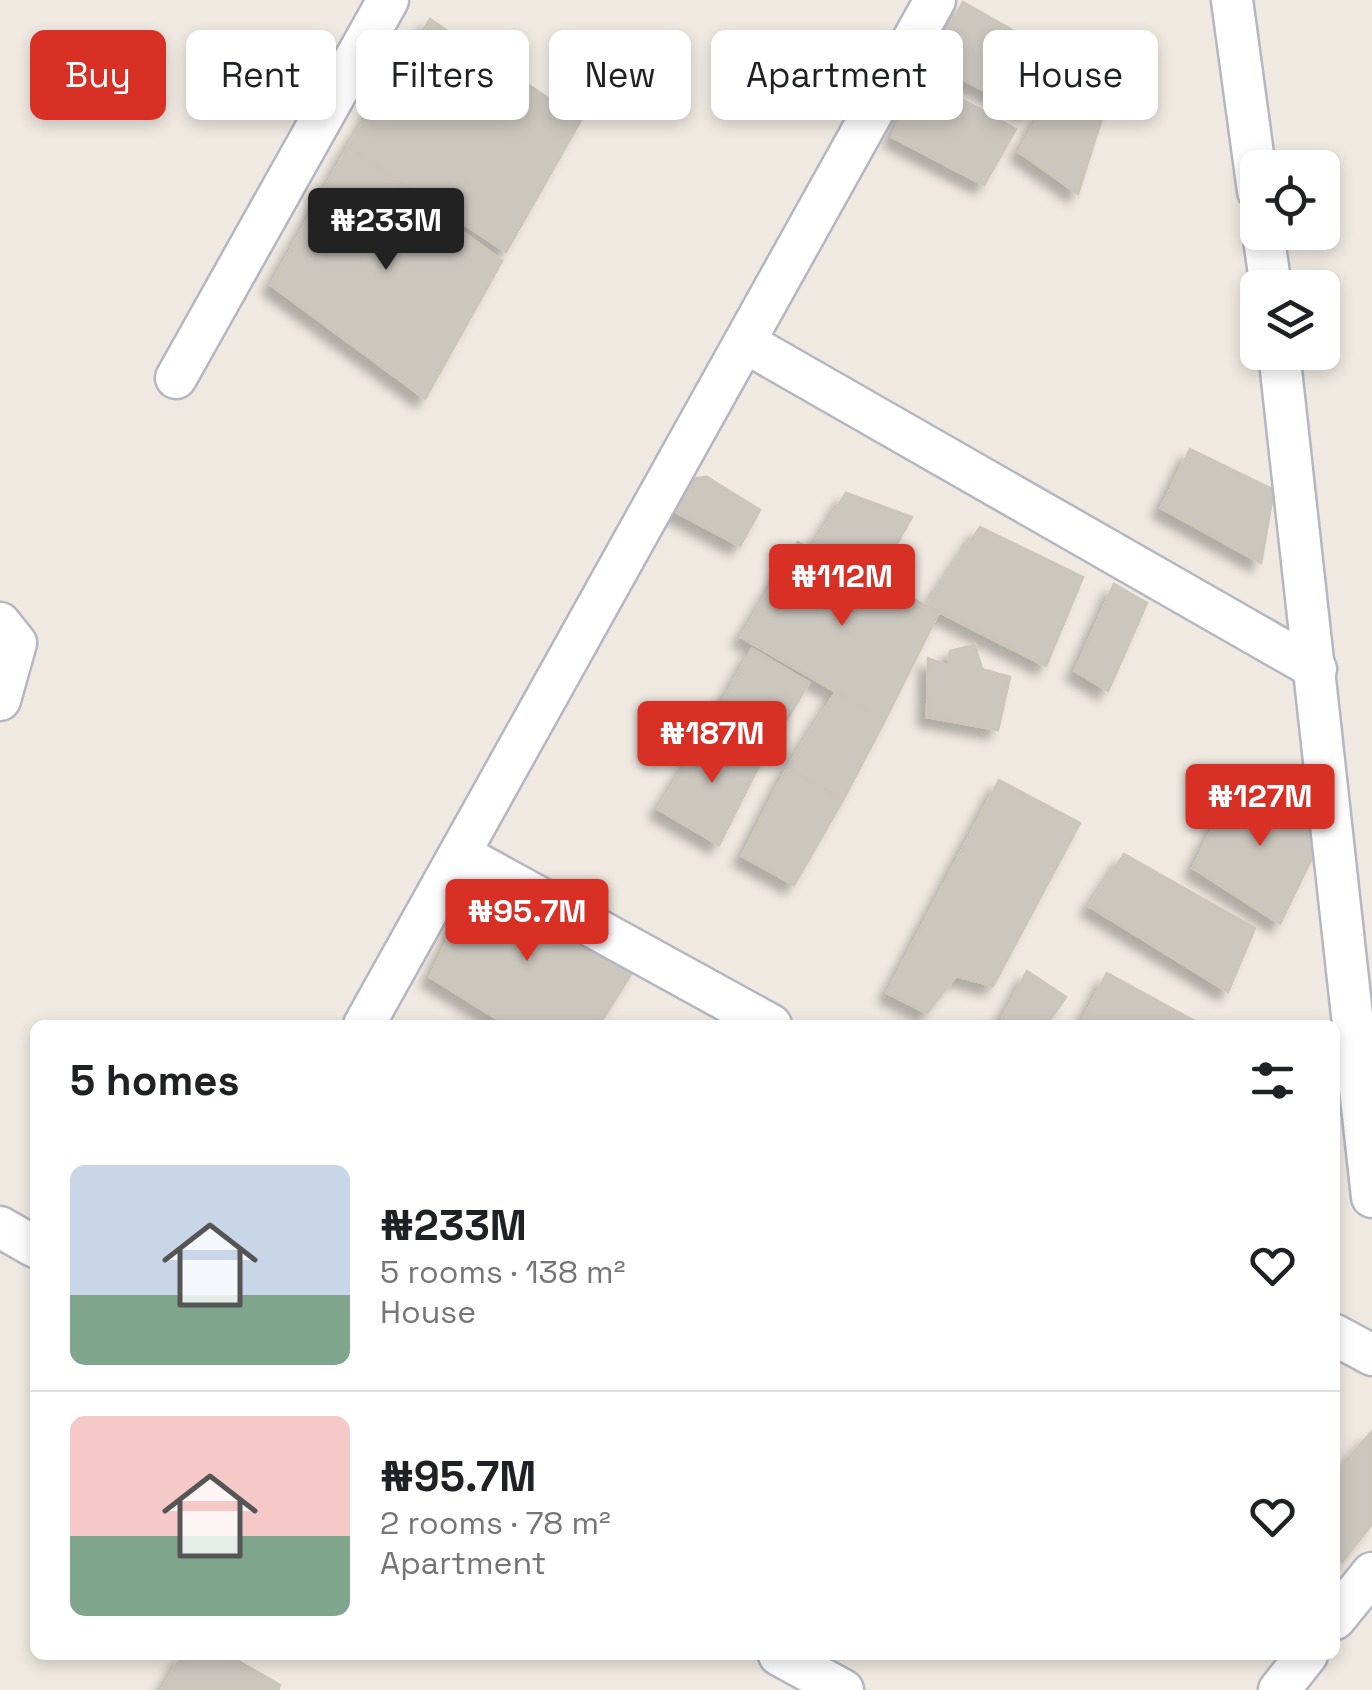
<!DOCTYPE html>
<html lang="en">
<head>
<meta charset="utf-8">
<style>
	body { margin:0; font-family:"Space Grotesk",sans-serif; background:#f2f2f2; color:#202124; height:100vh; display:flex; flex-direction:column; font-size:38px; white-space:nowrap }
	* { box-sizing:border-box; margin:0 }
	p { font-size:32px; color:#757577 }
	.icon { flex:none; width:55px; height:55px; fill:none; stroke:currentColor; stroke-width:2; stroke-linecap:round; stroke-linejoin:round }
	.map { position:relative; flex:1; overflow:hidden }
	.sheet { position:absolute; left:30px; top:1020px; width:1310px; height:640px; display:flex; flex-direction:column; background:#fff; border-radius:15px; box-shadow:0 5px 15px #0003 }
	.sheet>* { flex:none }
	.guide { position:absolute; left:30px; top:30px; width:1312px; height:90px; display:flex; gap:20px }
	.buttons { position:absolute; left:1240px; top:150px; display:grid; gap:20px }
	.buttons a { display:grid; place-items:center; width:100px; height:100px; border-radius:15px; background:#fff; box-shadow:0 5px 15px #0003; font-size:50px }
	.price { position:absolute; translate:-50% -85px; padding:0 22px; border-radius:10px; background:#d93025; color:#fff; font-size:32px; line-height:65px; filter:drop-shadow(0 2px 5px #0008) }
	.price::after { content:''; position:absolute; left:50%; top:60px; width:30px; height:22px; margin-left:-15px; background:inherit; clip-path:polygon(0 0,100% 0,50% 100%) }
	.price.active { background:#222; color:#fff }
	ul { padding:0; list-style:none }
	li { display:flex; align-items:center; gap:30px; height:250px; padding:0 40px }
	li+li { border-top:2px solid #e0e0e0 }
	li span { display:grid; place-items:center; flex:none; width:280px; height:200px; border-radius:15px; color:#555 }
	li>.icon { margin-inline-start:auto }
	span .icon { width:120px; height:120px; fill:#fffc; stroke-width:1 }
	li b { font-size:42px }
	h2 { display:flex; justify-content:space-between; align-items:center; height:120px; padding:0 40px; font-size:42px }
	.chip { padding:0 35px; border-radius:15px; background:#fff; box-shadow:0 5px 15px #0003; font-size:35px; line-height:90px }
	.chip.active { background:#d93025; color:#fff }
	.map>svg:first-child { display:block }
	.building { fill:#cbc7bf; stroke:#cbc5ba; stroke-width:2.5; filter:url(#shadow) }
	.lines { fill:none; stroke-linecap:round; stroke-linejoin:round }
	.minor-casing { stroke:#b4b7c1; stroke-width:45 }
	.minor { stroke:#fff; stroke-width:40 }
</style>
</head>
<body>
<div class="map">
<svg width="1372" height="1690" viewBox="0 0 1372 1690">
	<defs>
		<filter id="shadow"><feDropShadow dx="-9" dy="9" stdDeviation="5" flood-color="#0004"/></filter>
	</defs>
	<rect width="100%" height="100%" fill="#efe9e1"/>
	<g class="building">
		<path d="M963 2 1058 56 1027 113 930 62Z"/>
		<path d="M430 19 581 120 506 252 348 147Z"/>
		<path d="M1069 61 1114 80 1078 194 1019 152Z"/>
		<path d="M919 75 1016 129 984 185 892 137Z"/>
		<path d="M348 147 502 261 425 399 271 285Z"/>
		<path d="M1190 449 1274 490 1261 563 1161 508Z"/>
		<path d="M707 477 760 510 740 546 670 509 688 479Z"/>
		<path d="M846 493 912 517 876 581 811 549Z"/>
		<path d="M980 527 1083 577 1046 666 927 606Z"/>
		<path d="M798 542 939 612 885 720 741 637Z"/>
		<path d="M1114 584 1147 603 1108 691 1075 671Z"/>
		<path d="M975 645 982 669 1010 677 998 730 927 717 928 658 948 666 950 651Z"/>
		<path d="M752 649 809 683 763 758 707 730Z"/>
		<path d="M835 693 885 720 843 800 787 768Z"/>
		<path d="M707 730 763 758 719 845 658 809Z"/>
		<path d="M787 768 843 800 794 885 742 856Z"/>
		<path d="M999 780 1080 823 993 986 956 976 927 1013 887 993Z"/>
		<path d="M1235 782 1294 798 1323 835 1280 924 1193 868Z"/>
		<path d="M1124 854 1255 928 1228 992 1089 906Z"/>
		<path d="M478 875 635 968 599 1025H507L430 977Z"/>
		<path d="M1027 971 1066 997 1046 1025H999Z"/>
		<path d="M1107 973 1202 1025H1080Z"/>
		<path d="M1372 1431V1524L1342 1562 1335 1556V1473Z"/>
		<path d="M182 1655H228L280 1685 278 1690H162Z"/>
	</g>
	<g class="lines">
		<g class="minor-casing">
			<g id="minor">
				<path d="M1232 0 1258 191"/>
				<path d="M1263 232 1271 288"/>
				<path d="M746 343 1316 669"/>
				<path d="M1279 352 1372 1197"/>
				<path d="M176 378 388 0"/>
				<path d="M0 623 16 643 0 700"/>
				<path d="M460 854 771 1025"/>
				<path d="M364 1025 935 0"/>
				<path d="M0 1227 35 1247"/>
				<path d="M1335 1335 1372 1355"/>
				<path d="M1335 1619 1372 1573"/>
				<path d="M779 1655 843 1690"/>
				<path d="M1279 1690 1307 1655"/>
			</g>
		</g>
		<use href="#minor" class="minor"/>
	</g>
</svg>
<div class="buttons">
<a><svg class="icon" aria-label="locate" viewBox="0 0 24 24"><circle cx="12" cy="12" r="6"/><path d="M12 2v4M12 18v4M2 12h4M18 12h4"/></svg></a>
<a><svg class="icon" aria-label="layers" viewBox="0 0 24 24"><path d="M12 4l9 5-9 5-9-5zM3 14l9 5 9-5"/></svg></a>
</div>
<b class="price active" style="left:386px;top:273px">₦233M</b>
<b class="price" style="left:842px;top:629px">₦112M</b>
<b class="price" style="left:712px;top:786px">₦187M</b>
<b class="price" style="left:1260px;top:849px">₦127M</b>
<b class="price" style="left:527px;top:964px">₦95.7M</b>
<div class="guide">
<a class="chip active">Buy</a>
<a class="chip">Rent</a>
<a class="chip">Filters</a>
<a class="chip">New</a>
<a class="chip">Apartment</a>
<a class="chip">House</a>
</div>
<section class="sheet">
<h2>5 homes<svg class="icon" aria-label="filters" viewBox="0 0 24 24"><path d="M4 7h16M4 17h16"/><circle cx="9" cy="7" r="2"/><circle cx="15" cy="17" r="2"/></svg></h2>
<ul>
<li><span style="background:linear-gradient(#c9d6e8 65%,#7fa58c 0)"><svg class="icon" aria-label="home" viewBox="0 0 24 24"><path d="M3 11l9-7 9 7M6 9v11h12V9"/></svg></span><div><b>₦233M</b><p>5 rooms · 138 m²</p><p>House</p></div><svg class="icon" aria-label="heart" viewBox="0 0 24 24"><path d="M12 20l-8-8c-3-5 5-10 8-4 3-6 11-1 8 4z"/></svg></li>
<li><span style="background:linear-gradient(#f6c9c9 60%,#7fa58c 0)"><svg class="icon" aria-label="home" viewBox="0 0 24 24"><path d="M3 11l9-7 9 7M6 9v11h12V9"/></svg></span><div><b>₦95.7M</b><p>2 rooms · 78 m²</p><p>Apartment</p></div><svg class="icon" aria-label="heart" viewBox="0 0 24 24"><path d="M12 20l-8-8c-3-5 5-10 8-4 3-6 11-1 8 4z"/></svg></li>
</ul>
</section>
</div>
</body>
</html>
